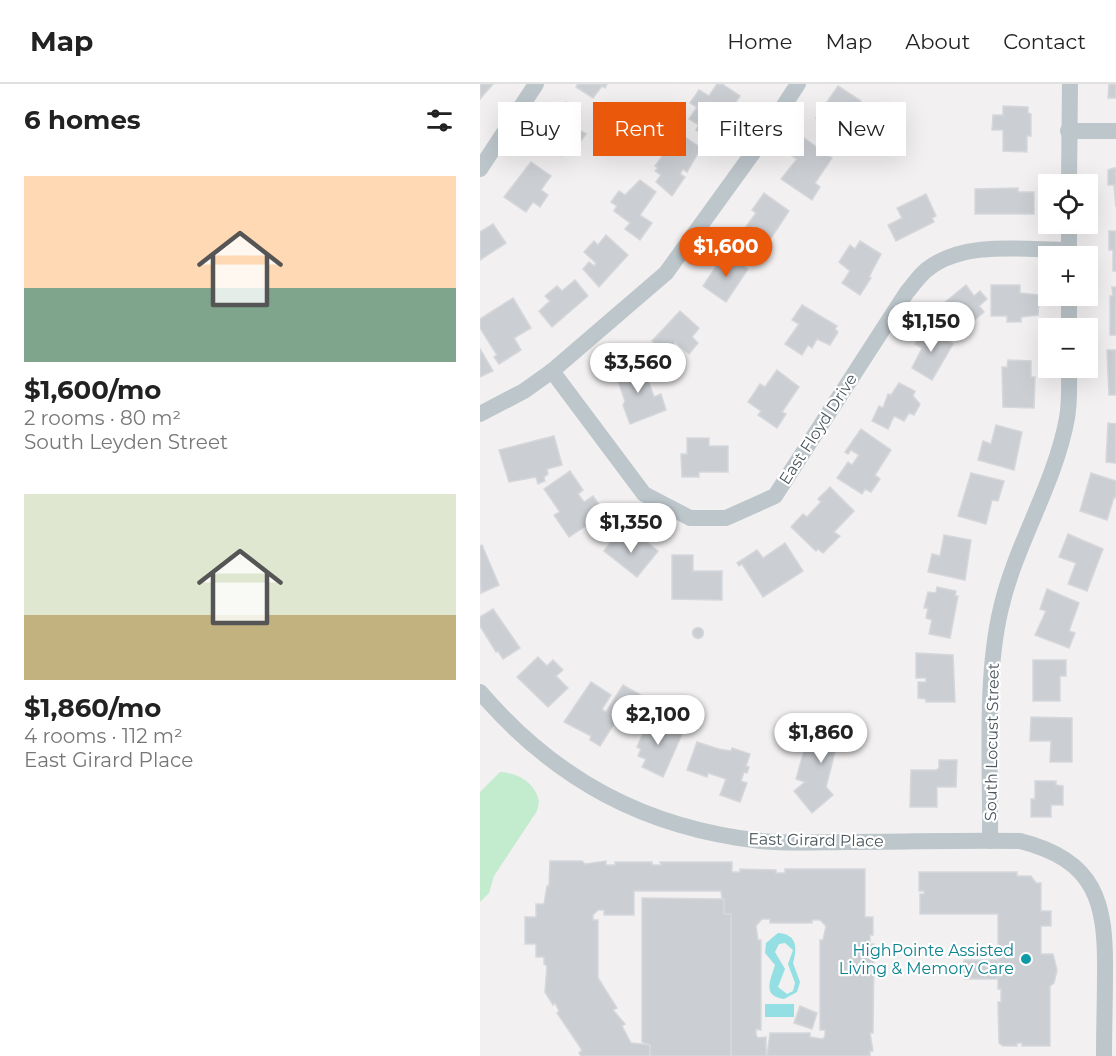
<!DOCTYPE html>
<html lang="en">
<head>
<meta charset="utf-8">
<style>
	body { margin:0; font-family:Montserrat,sans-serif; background:#f6f6f6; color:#222; height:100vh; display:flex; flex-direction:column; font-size:22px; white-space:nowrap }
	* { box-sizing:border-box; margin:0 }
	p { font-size:20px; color:#767676 }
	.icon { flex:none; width:33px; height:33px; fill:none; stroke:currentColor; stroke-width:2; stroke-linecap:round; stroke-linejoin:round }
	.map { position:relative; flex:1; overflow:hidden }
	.side { display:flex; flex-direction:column; background:#fff; width:480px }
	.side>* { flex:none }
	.banner { position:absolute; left:18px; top:18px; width:528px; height:54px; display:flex; gap:12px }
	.fabs { position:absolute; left:558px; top:90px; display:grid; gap:12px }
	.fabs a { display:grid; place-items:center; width:60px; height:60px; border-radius:0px; background:#fff; box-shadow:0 6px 24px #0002; font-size:30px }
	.price { position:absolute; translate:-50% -51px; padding:0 14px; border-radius:21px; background:#fff; color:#222; font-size:20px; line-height:39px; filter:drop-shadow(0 2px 3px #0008) }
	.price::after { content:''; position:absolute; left:50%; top:36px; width:18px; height:14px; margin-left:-9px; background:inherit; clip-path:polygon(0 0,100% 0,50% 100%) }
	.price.selected { background:#ea580c; color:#fff }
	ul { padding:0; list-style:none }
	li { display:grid; align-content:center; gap:12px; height:318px; padding:0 24px }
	li span { display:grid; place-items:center; height:186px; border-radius:0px; color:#555 }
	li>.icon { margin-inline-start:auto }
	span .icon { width:108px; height:108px; fill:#fffc; stroke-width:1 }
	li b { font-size:26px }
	h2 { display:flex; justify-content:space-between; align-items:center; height:72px; padding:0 24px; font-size:26px }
	.chip { padding:0 21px; border-radius:0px; background:#fff; box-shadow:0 6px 24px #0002; font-size:21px; line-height:54px }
	.chip.selected { background:#ea580c; color:#fff }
	header { display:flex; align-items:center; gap:36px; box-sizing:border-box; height:84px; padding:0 30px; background:#fff; border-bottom:2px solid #e0e0e0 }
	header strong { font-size:28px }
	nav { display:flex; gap:33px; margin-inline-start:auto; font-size:21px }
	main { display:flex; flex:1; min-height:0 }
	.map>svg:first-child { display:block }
	.green { fill:#c3ebcd }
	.water { fill:#94dfe4; fill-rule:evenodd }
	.building { fill:#cbced2; stroke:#d5d7db; stroke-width:1.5 }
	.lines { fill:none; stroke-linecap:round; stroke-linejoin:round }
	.minor { stroke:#bdc6cb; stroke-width:16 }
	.culture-dot { fill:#0f9aa8; stroke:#fff; stroke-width:2 }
	.labels { text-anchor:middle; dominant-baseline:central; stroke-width:4.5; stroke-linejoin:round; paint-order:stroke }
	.street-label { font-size:16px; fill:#4a565c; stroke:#fff }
	.culture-label { font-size:16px; fill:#0d838f; stroke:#fff; text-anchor:end }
</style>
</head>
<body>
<header>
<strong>Map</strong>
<nav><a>Home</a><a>Map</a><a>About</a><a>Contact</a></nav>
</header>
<main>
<section class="side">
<h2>6 homes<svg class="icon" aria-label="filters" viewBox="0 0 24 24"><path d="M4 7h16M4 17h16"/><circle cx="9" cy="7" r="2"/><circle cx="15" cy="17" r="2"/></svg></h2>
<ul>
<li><span style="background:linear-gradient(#ffd9b3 60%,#7fa58c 0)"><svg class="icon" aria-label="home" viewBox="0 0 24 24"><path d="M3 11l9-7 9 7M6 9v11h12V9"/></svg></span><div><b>$1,600/mo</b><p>2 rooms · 80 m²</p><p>South Leyden Street</p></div></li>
<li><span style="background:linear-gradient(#dfe7d0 65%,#c2b280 0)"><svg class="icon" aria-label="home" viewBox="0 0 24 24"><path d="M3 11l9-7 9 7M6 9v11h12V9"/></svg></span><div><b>$1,860/mo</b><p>4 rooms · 112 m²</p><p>East Girard Place</p></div></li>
</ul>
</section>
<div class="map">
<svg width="636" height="972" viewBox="0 0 636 972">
	<rect width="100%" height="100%" fill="#f2f0f0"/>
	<path class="green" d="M20 688C38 689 56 699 59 718L57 727 14 792 9 809 0 818V708Z"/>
	<g class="water">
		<path d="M298 849C318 850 317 865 313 879L320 898 317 908 304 915C281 912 291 895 295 881L285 869 286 859ZM305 859 313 866 308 880 315 899 313 907 307 910 298 903 305 885 295 868 299 860Z"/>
		<rect x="285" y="920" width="29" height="13"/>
	</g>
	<g class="building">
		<path d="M0 0H13L0 15Z"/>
		<path d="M98 0H127L125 4 122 2 113 14 96 3Z"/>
		<path d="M237 0H242L260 12 235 49 231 47 227 53 216 46 219 41 209 35 217 23 210 19 219 6 229 12Z"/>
		<path d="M629 0H636V14H628Z"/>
		<path d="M358 2 381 17 378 23 383 27 365 54 336 34Z"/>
		<path d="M86 18 101 28 92 41 106 50 97 62 93 59 82 72 64 59 66 56 62 53Z"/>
		<path d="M523 22 548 23V29L551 30V52H547V68L523 67V46H512L513 31H523Z"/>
		<path d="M199 49 221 64 207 88 203 85 200 90 205 93 192 112 176 98 181 91 175 87 178 84 175 82Z"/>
		<path d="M324 54 352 74 335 99 340 103 332 116 301 95 317 75 312 72Z"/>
		<path d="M51 78 71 92 61 106 68 111 60 123 53 118 46 128 24 113Z"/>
		<path d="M634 84H636V123L634 101H628V86Z"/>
		<path d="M160 96 176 108 160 131 172 139 160 156 145 145 150 139 134 127 137 122 131 118 139 107 145 111Z"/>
		<path d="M538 104V108H554V130H495V105Z"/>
		<path d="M284 109 309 127 284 165 262 148 276 129 272 126Z"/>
		<path d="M446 110 456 132 452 134 454 138 416 157 408 141 422 134 417 124Z"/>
		<path d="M13 140 26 159 0 176V148Z"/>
		<path d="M629 147H636V187H633V166H629Z"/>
		<path d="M126 151 148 171 119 203 103 185 109 178 114 182 116 179 104 168 114 157 118 161Z"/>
		<path d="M380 157 401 170 389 193 391 194 380 211 362 199 370 187 359 178 370 161 375 165Z"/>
		<path d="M245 169 268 185 246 218 223 202Z"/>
		<path d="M95 196 108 212 72 243 59 227 70 217 65 212 77 202 82 207Z"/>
		<path d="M486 201 494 212 500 207 507 215 499 222 504 228 491 239 485 233 466 244 453 228Z"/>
		<path d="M511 201H540V209L559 211 558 231 541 233V238H527V232H511Z"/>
		<path d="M632 203H636V251H630V212H633Z"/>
		<path d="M33 214 51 244 34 254 41 266 19 280 14 273 17 271 0 244V235Z"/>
		<path d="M322 221 357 242 355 245 358 248 350 261 337 255 332 264 328 261 322 271 305 260 319 240 312 236Z"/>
		<path d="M200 227 219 244 212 253 218 259 209 270 195 258 185 269 172 257Z"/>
		<path d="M447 243 473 260 452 296 432 284 442 264 435 260Z"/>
		<path d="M0 265 13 287 0 293Z"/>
		<path d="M627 266H636V311H629Z"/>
		<path d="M528 276 551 277V293H555L554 324 523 323 522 283H527Z"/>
		<path d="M162 279 174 313 181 310 186 326 150 340 143 321 145 317 135 288Z"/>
		<path d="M297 286 319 303 302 328 306 330 297 344 278 331 281 327 268 318 280 300 285 303Z"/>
		<path d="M419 299 435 307 433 312 440 320 434 331 429 329 424 337 414 332 408 345 392 337 399 322 403 324 408 310 411 311Z"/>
		<path d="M628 339 636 340V379L626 378Z"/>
		<path d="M516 341 542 348 534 386 498 376 503 357 511 360Z"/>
		<path d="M381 345 411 366 395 391 400 395 391 408 385 405 382 410 357 394 368 378 372 381 379 371 371 366 368 370 365 368Z"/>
		<path d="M74 352 82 381 67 385 68 390 64 393 65 397 58 400 56 393 29 398 19 366Z"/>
		<path d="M207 354H229V362H248V388H219V393H202L201 370H207Z"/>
		<path d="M90 387 103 406 98 410 104 418 113 412 125 429 89 453 74 431 80 428 64 405Z"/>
		<path d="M491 389 524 397 518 417 512 416 506 440 478 432Z"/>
		<path d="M611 389 636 397V414L634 413 627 436 600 427Z"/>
		<path d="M350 403 374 427 354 448 360 452 343 469 338 465 336 467 311 443 323 430 327 433 341 418 338 415Z"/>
		<path d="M137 449 154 462 161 453 178 467 157 493 124 467Z"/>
		<path d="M588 450 623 465 607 507 588 500 596 479 579 473Z"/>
		<path d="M464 451 491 456 485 496 448 488 452 470 460 472Z"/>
		<path d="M305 459 323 487 283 513 262 480 259 482 257 479 277 466 283 474Z"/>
		<path d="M2 461 19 501 1 509 0 462Z"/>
		<path d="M192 471H213V487H242V516L192 515Z"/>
		<path d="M457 503 476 507 475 512H478L470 554 449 550 452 536 446 534 448 524H444L448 508 456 509Z"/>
		<path d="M567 505 599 519 589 547 595 549 589 564 555 551 566 527 560 525Z"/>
		<path d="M13 525 40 564 23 575 18 567 16 568 0 542V533Z"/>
		<circle cx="218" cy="549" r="5.5"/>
		<path d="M436 569 473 571 475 618H446V615L438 614V598H446V594H436Z"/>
		<path d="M58 573 67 582 73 576 83 586 76 592 88 604 68 623 37 593Z"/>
		<path d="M553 576H586V592H580V617H553Z"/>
		<path d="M111 598 131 611 122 625 126 628 143 601 166 614 154 635 141 629 120 662 110 656 111 652 84 638Z"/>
		<path d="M551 633 592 634V678H570L571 657H550Z"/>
		<path d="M170 634 203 648 183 693 162 683 166 675 158 672 161 665 157 663Z"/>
		<path d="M368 637 374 659 356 664 346 703 353 711 332 729 314 707 325 698 316 695 325 663 335 665 330 647Z"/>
		<path d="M217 658 239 665 251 667 252 664 270 670 266 682 269 683 267 689 264 688 261 697 267 699 260 718 240 711 246 695 228 689 227 693 207 686Z"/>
		<path d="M459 676H477L476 703H457V723H430L431 686H456L459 684Z"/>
		<path d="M555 697H576V701L583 702V721H571V733H551V715H555Z"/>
		<path d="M70 777H102L105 780 126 777V781H135V778H172V781H181L180 778H252V788H260V785L296 786V789H305V785H385V833H393V851H390V860H394L393 949H390L393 967H390V972H287L290 949H330V953L343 955 345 952V946H340V856H343L346 842 340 836H332V839H290V835H282L276 842 278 856H281V946L276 945V951L278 954 286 953V972H251V830H244L241 807H154V831H124V826H118L113 831V836H118V894L137 924 133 926 145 940 142 942 151 959 170 961V972H101L99 969 102 966 77 929 79 927 75 919 73 921 65 908 67 882 64 880V873H56V860H45V833H56V820H64L67 802H69Z"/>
		<path d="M439 788H537V792H551L556 799H561V827H571V842H561V870H573L577 886 574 899 570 902V962H542V959H537V962H523L519 959 518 918H521V905H518V830H440V810H444V807H439Z"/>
		<path d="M162 814 244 815V830H251V972H170V961L162 958Z"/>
		<rect x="484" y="876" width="34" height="19"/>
		<path d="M320 922 337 929 332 945 314 939Z"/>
	</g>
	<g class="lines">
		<g class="minor">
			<path d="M588 47H636"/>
			<path d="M0 85 56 0"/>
			<path d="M589 100 590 0"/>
			<path d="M589 140V172"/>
			<path d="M589 212V244"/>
			<path d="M72 287 164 410 210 434H246L295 412 427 208C434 200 440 190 449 184 486 156 545 166 589 166"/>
			<path d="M0 330 44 307 72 287 186 189 275 66 318 0"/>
			<path d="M0 608C76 696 165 744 281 757 310 760 339 758 368 758 425 758 483 756 540 757 616 776 626 818 625 889 625 917 624 944 624 972"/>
			<path d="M510 757C511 683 504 595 521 524 536 459 575 400 587 334 590 317 589 300 589 284"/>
		</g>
	</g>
	<circle class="culture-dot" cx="546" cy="875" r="6"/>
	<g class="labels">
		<g class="street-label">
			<text transform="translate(338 345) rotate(-57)">East Floyd Drive</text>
			<text transform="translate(512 658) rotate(-89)">South Locust Street</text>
			<text transform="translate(336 756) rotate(1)">East Girard Place</text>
		</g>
		<g class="culture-label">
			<text x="534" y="866">HighPointe Assisted<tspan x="534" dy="18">Living &amp; Memory Care</tspan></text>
		</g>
	</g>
</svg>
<div class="fabs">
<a><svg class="icon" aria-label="locate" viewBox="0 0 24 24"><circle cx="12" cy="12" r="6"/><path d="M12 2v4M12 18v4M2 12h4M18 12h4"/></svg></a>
<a>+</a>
<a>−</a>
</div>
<b class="price selected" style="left:246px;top:194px">$1,600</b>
<b class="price" style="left:451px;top:269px">$1,150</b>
<b class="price" style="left:158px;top:310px">$3,560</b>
<b class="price" style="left:151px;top:470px">$1,350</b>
<b class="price" style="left:178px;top:662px">$2,100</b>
<b class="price" style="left:341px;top:680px">$1,860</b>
<div class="banner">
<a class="chip">Buy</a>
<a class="chip selected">Rent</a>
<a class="chip">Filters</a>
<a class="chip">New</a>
</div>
</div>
</main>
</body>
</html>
